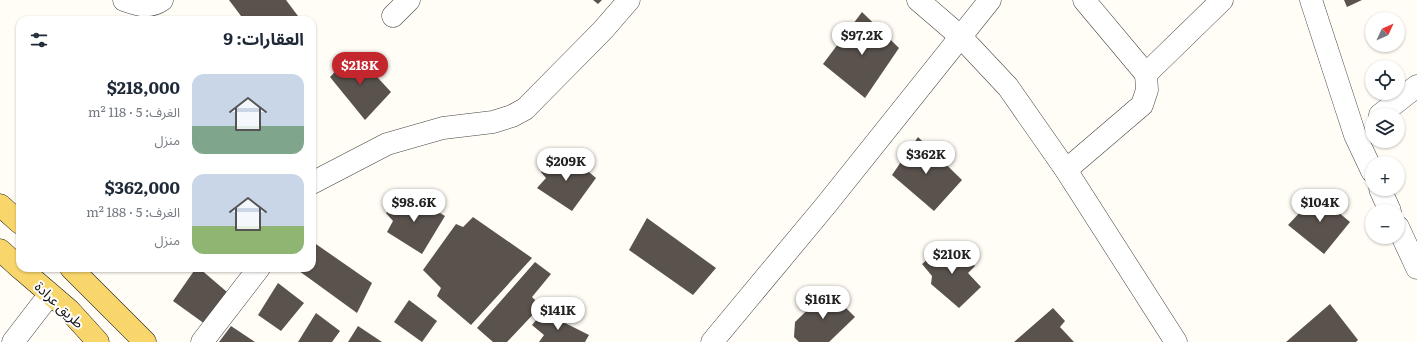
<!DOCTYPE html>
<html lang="ar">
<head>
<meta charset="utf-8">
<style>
	body { margin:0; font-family:Literata,"Noto Sans Arabic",serif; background:#f2f2f3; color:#1f2937; direction:rtl; height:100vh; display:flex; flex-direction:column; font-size:15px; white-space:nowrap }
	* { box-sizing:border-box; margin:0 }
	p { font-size:13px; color:#747a83 }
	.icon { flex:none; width:22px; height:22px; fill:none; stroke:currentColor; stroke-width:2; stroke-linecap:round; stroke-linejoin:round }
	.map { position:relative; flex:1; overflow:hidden; direction:ltr }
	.details { position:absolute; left:16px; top:16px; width:300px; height:256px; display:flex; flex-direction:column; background:#fff; border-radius:12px; box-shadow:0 1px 3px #0004; direction:rtl }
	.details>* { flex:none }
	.needle { width:26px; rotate:46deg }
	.controls { position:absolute; left:1365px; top:12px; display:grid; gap:8px }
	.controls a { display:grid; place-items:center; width:40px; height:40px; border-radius:50%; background:#fff; box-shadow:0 1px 3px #0004; font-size:20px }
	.price { position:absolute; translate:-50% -34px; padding:0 9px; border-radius:14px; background:#fff; color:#222; font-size:13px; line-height:26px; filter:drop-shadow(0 1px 2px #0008) }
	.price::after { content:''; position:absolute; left:50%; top:24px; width:12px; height:9px; margin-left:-6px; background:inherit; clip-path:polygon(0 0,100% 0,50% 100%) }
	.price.on { background:#c4262e; color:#fff }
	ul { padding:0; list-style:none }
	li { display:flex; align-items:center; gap:12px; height:100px; padding:0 12px }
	li span { display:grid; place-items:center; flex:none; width:112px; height:80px; border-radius:12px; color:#555 }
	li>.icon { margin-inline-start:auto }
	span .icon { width:48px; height:48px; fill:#fffc; stroke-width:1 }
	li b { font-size:17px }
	h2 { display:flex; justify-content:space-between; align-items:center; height:48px; padding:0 12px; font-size:17px }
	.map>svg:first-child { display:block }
	.building { fill:#5a524d }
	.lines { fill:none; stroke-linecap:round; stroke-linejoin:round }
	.minor-casing { stroke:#444; stroke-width:23 }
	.major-casing { stroke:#222; stroke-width:23 }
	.minor { stroke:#fff; stroke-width:22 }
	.major { stroke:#f9d66b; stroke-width:22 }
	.labels { text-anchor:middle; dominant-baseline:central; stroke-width:4; stroke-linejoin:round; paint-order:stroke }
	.street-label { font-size:14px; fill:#111; stroke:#fff }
</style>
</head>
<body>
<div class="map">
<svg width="1417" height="342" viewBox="0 0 1417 342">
	<rect width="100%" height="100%" fill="#fffdf5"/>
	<g class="building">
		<path d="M229 0H286L301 20H244Z"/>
		<path d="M593 0H602L598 4Z"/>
		<path d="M1344 0H1362L1347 7Z"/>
		<path d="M862 12 899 48 865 98 823 64Z"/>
		<path d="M354 52 391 92 365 120 330 77Z"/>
		<path d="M918 137 962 180 934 211 892 175Z"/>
		<path d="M571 157 596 178 572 211 537 188 546 178 541 172 551 159 560 167Z"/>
		<path d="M1320 191 1331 206 1350 222 1324 254 1288 225Z"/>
		<path d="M410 195 445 216 422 254 387 232 393 221 386 213 396 203 405 207Z"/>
		<path d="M473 217 532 258 471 325 437 296 441 288 423 270 456 224 463 227Z"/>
		<path d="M647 218 716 268 693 295 629 250Z"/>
		<path d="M313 242 372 283 357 313 295 268H312V244Z"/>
		<path d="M944 245 956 255 962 249 975 266 968 273 981 287 959 308 931 284 932 276 922 264Z"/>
		<path d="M535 262 551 274 532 297 541 306 507 342H493L477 328Z"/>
		<path d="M196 268H199L227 292 205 324 173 301Z"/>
		<path d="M209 268H217L213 272Z"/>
		<path d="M278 283 304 303 281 331 258 315Z"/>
		<path d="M828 290 855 317 829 342H799L794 337 795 322Z"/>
		<path d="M409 300 437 321 422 342 394 322Z"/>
		<path d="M1330 304 1358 340 1356 342H1286Z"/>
		<path d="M1053 308 1065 321 1060 327 1074 342H1014Z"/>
		<path d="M543 312 589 335 585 342H539L544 335 532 325Z"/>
		<path d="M316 313 340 331 332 342H298Z"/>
		<path d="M231 326 255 342H219Z"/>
		<path d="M358 326 382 342H348Z"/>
	</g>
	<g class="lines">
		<g class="minor-casing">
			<g id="minor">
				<path d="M124 0C138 5 149 9 162 0"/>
				<path d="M918 0 961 37 1008 87 1066 170 1176 342"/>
				<path d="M1084 0 1146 74"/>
				<path d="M1311 0 1355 135 1372 171"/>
				<path d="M393 16 409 0"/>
				<path d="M1380 115 1417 86"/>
				<path d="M1066 170 1142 105 1147 90 1146 74 1222 0"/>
				<path d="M312 183 387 144 443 128 493 122 512 116 525 109 603 30 629 0"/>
				<path d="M1380 189 1390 211"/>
				<path d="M1398 227 1417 268"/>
				<path d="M13 342 50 294"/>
				<path d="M202 342 259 268"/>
				<path d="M712 342 826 205 990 0"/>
			</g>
		</g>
		<g class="major-casing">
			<g id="major">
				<path d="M0 205 20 223"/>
				<path d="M0 250 20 268"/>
				<path d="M20 268 69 310 98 342"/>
				<path d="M71 268 145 342"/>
			</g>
		</g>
		<use href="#minor" class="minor"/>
		<use href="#major" class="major"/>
	</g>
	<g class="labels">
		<g class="street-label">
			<text transform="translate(60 304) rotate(43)">طريق عرادة</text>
		</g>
	</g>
</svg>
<div class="controls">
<a><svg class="needle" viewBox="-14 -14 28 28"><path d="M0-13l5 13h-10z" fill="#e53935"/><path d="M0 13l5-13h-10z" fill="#747a83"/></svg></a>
<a><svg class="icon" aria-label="locate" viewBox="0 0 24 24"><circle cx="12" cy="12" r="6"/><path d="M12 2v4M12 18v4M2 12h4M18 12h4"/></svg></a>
<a><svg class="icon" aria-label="layers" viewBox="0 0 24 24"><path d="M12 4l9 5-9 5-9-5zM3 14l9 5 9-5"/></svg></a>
<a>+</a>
<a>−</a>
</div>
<b class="price" style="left:862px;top:56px">$97.2K</b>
<b class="price on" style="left:360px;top:86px">$218K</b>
<b class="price" style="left:926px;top:175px">$362K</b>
<b class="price" style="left:566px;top:182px">$209K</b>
<b class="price" style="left:414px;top:223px">$98.6K</b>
<b class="price" style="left:1320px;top:223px">$104K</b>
<b class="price" style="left:952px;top:275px">$210K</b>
<b class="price" style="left:823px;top:320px">$161K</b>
<b class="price" style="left:558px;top:331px">$141K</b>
<section class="details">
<h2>العقارات: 9<svg class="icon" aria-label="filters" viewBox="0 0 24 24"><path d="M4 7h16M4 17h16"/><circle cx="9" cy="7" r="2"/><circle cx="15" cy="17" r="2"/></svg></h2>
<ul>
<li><span style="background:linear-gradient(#c9d6e8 65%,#7fa58c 0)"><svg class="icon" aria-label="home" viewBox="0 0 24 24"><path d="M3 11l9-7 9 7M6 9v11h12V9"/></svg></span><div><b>$218,000</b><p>الغرف: 5 · 118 m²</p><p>منزل</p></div></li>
<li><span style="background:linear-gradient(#c9d6e8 65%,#8fb573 0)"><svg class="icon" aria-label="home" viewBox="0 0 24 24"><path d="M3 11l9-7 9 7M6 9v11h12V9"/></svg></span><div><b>$362,000</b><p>الغرف: 5 · 188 m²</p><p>منزل</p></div></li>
</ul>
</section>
</div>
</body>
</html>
